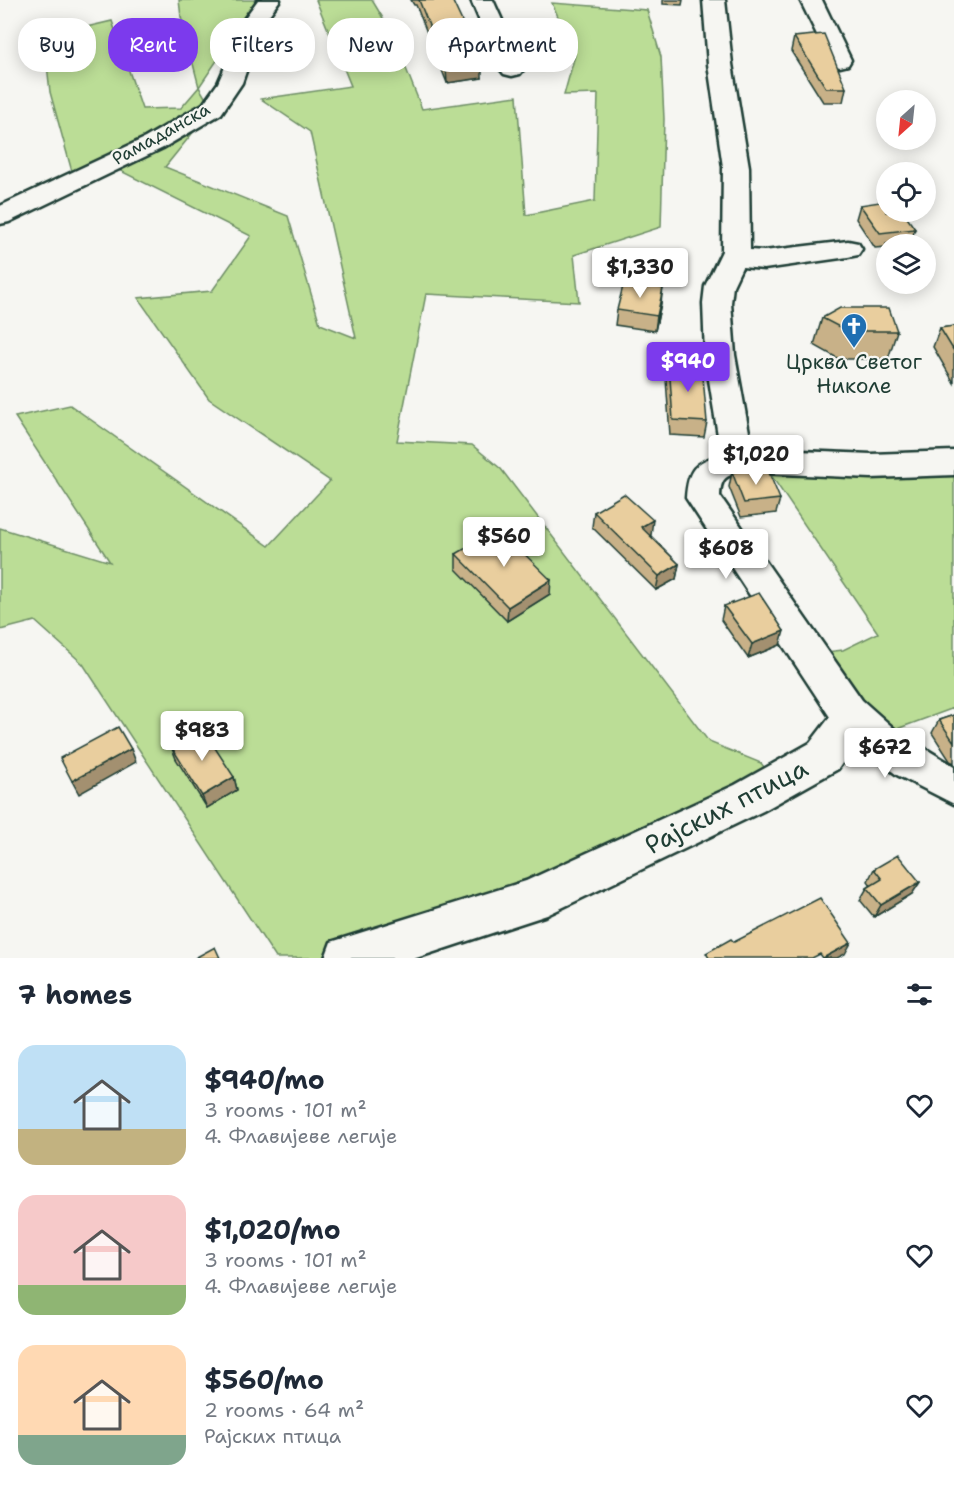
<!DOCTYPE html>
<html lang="en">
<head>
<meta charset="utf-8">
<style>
	body { margin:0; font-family:"Shantell Sans",sans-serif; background:#f6f6f7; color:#1f2937; height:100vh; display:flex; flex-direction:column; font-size:22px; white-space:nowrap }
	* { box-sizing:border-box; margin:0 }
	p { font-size:20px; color:#747a83 }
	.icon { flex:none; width:33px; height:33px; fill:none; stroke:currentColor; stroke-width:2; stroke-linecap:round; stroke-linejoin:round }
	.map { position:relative; height:958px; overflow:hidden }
	.side { display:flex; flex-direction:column; background:#fff; flex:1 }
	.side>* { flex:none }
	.guide { position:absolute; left:18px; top:18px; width:600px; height:54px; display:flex; gap:12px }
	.needle { width:39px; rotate:207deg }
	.buttons { position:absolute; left:876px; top:90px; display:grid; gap:12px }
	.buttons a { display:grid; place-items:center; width:60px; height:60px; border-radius:50%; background:#fff; box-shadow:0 3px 15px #0003; font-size:30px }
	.price { position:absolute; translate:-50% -51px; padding:0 14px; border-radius:6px; background:#fff; color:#222; font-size:20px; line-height:39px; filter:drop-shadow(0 2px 3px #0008) }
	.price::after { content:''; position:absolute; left:50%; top:36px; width:18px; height:14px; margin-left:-9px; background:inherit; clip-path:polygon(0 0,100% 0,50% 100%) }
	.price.selected { background:#7c3aed; color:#fff }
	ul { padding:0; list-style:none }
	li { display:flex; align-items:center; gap:18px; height:150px; padding:0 18px }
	li span { display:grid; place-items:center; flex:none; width:168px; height:120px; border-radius:18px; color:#555 }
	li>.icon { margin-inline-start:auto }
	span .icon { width:72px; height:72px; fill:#fffc; stroke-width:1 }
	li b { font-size:26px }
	h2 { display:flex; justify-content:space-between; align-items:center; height:72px; padding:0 18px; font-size:26px }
	.chip { padding:0 21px; border-radius:24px; background:#fff; box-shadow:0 3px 15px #0003; font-size:21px; line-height:54px }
	.chip.selected { background:#7c3aed; color:#fff }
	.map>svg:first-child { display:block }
	.green { fill:#bbdd96; stroke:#6d8d65; stroke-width:1.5 }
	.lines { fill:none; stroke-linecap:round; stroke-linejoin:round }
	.minor-casing { stroke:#1f3d34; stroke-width:5 }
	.minor { fill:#f6f6f2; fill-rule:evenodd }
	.wall { fill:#c8b188; stroke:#1f3d34; stroke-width:1.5 }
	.shaded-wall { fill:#a3906f; stroke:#1f3d34; stroke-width:1.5 }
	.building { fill:#e9ce9e; stroke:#1f3d34; stroke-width:1.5 }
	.labels { text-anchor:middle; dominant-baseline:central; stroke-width:4.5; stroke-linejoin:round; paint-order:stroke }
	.far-street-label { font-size:18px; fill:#1f3d34; stroke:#f6f6f2 }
	.poi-label { font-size:21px; fill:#1f3d34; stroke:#f6f6f2 }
	.near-street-label { font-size:26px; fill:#1f3d34; stroke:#f6f6f2 }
</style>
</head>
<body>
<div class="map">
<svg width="954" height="958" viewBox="0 0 954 958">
	<rect width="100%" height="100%" fill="#f6f6f2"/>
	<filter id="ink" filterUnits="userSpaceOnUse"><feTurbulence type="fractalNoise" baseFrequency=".0167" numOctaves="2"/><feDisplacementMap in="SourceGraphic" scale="12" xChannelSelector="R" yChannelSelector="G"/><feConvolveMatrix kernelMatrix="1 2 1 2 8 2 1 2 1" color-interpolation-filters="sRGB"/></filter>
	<g filter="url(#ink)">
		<g class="green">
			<path d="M179 0H258L199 87 212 109 165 167 288 216 320 324 356 338 310 132 261 99 351 86 316 0H372L392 33 422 109 517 96 526 215 595 201 598 94 564 95 575 55 552 3 647 10 661 57 664 119 661 227 574 255 579 302 426 294 397 441 472 445 501 469 709 742 761 763 776 783 347 958H276L83 664 35 621 0 630V528L110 562 15 417 70 405 269 546 330 481 209 399 138 298 212 291 251 236 109 165 74 179 50 92 44 37 112 21 142 109 181 108 199 87 181 17Z"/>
			<path d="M760 459 954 463V708L875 737 809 654 843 650 878 633Z"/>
		</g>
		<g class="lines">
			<g class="minor-casing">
				<g id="minor">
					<path d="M258 0H280L255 34 250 60 242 83 221 114 163 148 9 222 0 224V206L145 138 203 104 218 83 228 60 233 34Z"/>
					<path d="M471 0H493L524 69 520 74 512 76 504 74 500 69Z"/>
					<path d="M703 0H725L732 64 749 167 750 250 764 251 848 241 858 243 862 249 858 255 848 257 764 269 742 267 733 286 731 303 735 355 752 449 871 454 954 451V475L871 478 739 472C724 477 721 479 720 496L862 700 898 732 954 766V804L897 775 856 744 838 769 763 811 547 915 416 958H325L331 942 526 881 735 785 810 743 830 717 686 498C688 469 694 463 721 454L705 355 703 303 705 286 722 251 723 167 708 64Z"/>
					<path d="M800 0H822L851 60 848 65 840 67 832 65Z"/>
				</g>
			</g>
			<use href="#minor" class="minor"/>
		</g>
		<g class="wall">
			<path d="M411 0H452L482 78 447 83 416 5H414Z"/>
			<path d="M663 0H683L682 5 663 4Z"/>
			<path d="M794 37 846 88 843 102H823L791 51Z"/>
			<path d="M860 205 915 229 910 244H886V247L875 248 856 219Z"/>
			<path d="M661 303 655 331 615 325 617 310Z"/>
			<path d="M822 318 897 331 888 359H839L814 345Z"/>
			<path d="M954 326V383L933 347 940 328Z"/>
			<path d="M669 364 707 422 704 437 670 435 666 379Z"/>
			<path d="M732 472 780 499 776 513 741 517 729 487Z"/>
			<path d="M594 512 651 535H650L679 564 676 579 656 590 592 527Z"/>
			<path d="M456 554 550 594 507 621 456 569Z"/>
			<path d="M724 606 780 645 748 658 721 620Z"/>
			<path d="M954 715V763L950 761 932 733 939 720Z"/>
			<path d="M171 746 234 777 237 790 207 808 176 759Z"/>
			<path d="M874 869 920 882 912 894 874 917 860 900 867 888 871 885 868 881Z"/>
		</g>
		<g class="shaded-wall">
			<path d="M482 64V78L447 83 446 69Z"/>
			<path d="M663 288 661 303 655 331 657 316Z"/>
			<path d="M653 520 651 535 639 542 641 527Z"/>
			<path d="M679 564 676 579 656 590 659 576Z"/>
			<path d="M551 580 550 594 507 621 508 607Z"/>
			<path d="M784 631 780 645 748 658 752 644Z"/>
			<path d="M131 749 136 762 79 794 72 781Z"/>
			<path d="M234 777 237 790 207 808 202 796Z"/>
			<path d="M920 882 912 894 874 917 881 905Z"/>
			<path d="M851 943 845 954 837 958H823Z"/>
		</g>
		<g class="building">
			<path d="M419 0H452L482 64 446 69Z"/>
			<path d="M824 34 846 88H826L794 37Z"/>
			<path d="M886 201V212H903L915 229 880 233 860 205Z"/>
			<path d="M624 282 663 288 657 316 617 310Z"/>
			<path d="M840 308H889L897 331H847L822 318Z"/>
			<path d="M954 326V351L940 328Z"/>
			<path d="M669 364 702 366 707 422 673 420Z"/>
			<path d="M767 468 780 499 744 503 732 472Z"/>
			<path d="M624 494 653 520 641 527 679 564 659 576 594 512Z"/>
			<path d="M499 529 551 580 508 607 456 554Z"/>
			<path d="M759 593 784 631 752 644 724 606Z"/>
			<path d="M954 715V742L939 720Z"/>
			<path d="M118 727 131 749 72 781 60 758Z"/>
			<path d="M202 728 234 777 202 796 171 746Z"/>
			<path d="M898 855 920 882 881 905 867 888 882 879 874 869Z"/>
			<path d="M820 898 851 943 823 958 820 954 812 958H709L706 953 731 939 734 942Z"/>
			<path d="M215 947 220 958H195Z"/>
		</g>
	</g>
	<defs>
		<g id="church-pin" transform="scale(1.35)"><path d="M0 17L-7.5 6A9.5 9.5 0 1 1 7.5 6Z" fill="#1f6fb2" stroke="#f6f6f2"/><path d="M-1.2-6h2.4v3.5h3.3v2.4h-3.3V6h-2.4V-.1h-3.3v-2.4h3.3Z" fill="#fff"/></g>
	</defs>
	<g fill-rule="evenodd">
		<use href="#church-pin" x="854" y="326"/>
	</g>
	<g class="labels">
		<g class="far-street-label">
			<text transform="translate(161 134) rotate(-29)">Рамаданска</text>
		</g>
		<g class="poi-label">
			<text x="854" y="362">Црква Светог<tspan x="854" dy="24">Николе</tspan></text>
		</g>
		<g class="near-street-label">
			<text transform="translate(726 806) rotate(-27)">Рајских птица</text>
		</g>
	</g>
</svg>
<div class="buttons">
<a><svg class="needle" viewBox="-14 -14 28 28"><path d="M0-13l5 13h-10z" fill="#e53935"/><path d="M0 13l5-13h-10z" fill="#747a83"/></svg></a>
<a><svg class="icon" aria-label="locate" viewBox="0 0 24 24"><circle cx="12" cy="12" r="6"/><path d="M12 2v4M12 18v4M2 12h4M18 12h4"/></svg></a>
<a><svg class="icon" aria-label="layers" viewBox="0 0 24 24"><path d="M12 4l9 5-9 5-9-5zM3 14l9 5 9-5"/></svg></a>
</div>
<b class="price" style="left:640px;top:299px">$1,330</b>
<b class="price selected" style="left:688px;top:393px">$940</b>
<b class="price" style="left:756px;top:486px">$1,020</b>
<b class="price" style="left:504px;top:568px">$560</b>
<b class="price" style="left:726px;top:580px">$608</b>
<b class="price" style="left:202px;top:762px">$983</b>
<b class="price" style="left:885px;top:779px">$672</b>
<div class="guide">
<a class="chip">Buy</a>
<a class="chip selected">Rent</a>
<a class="chip">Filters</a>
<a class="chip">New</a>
<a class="chip">Apartment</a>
</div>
</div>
<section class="side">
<h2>7 homes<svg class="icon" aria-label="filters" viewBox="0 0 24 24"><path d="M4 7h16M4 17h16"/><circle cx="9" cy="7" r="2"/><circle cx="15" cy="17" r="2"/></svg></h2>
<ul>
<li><span style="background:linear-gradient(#bfe0f5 70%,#c2b280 0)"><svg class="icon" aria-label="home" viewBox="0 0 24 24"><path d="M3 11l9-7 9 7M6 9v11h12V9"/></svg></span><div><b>$940/mo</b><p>3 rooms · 101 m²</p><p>4. Флавијеве легије</p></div><svg class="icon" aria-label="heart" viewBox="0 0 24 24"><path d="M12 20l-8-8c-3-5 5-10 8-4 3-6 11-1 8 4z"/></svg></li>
<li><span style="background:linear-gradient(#f6c9c9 75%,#8fb573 0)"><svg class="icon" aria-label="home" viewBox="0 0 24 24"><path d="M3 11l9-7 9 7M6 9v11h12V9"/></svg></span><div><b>$1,020/mo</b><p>3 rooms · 101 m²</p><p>4. Флавијеве легије</p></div><svg class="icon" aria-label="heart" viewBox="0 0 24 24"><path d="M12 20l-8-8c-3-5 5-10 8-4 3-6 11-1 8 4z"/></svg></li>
<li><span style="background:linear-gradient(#ffd9b3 75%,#7fa58c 0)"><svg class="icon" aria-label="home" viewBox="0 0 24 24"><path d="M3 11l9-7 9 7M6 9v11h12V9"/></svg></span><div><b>$560/mo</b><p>2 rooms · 64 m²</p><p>Рајских птица</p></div><svg class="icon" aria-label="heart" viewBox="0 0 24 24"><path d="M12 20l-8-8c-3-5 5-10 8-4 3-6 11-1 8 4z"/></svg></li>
</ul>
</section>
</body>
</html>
